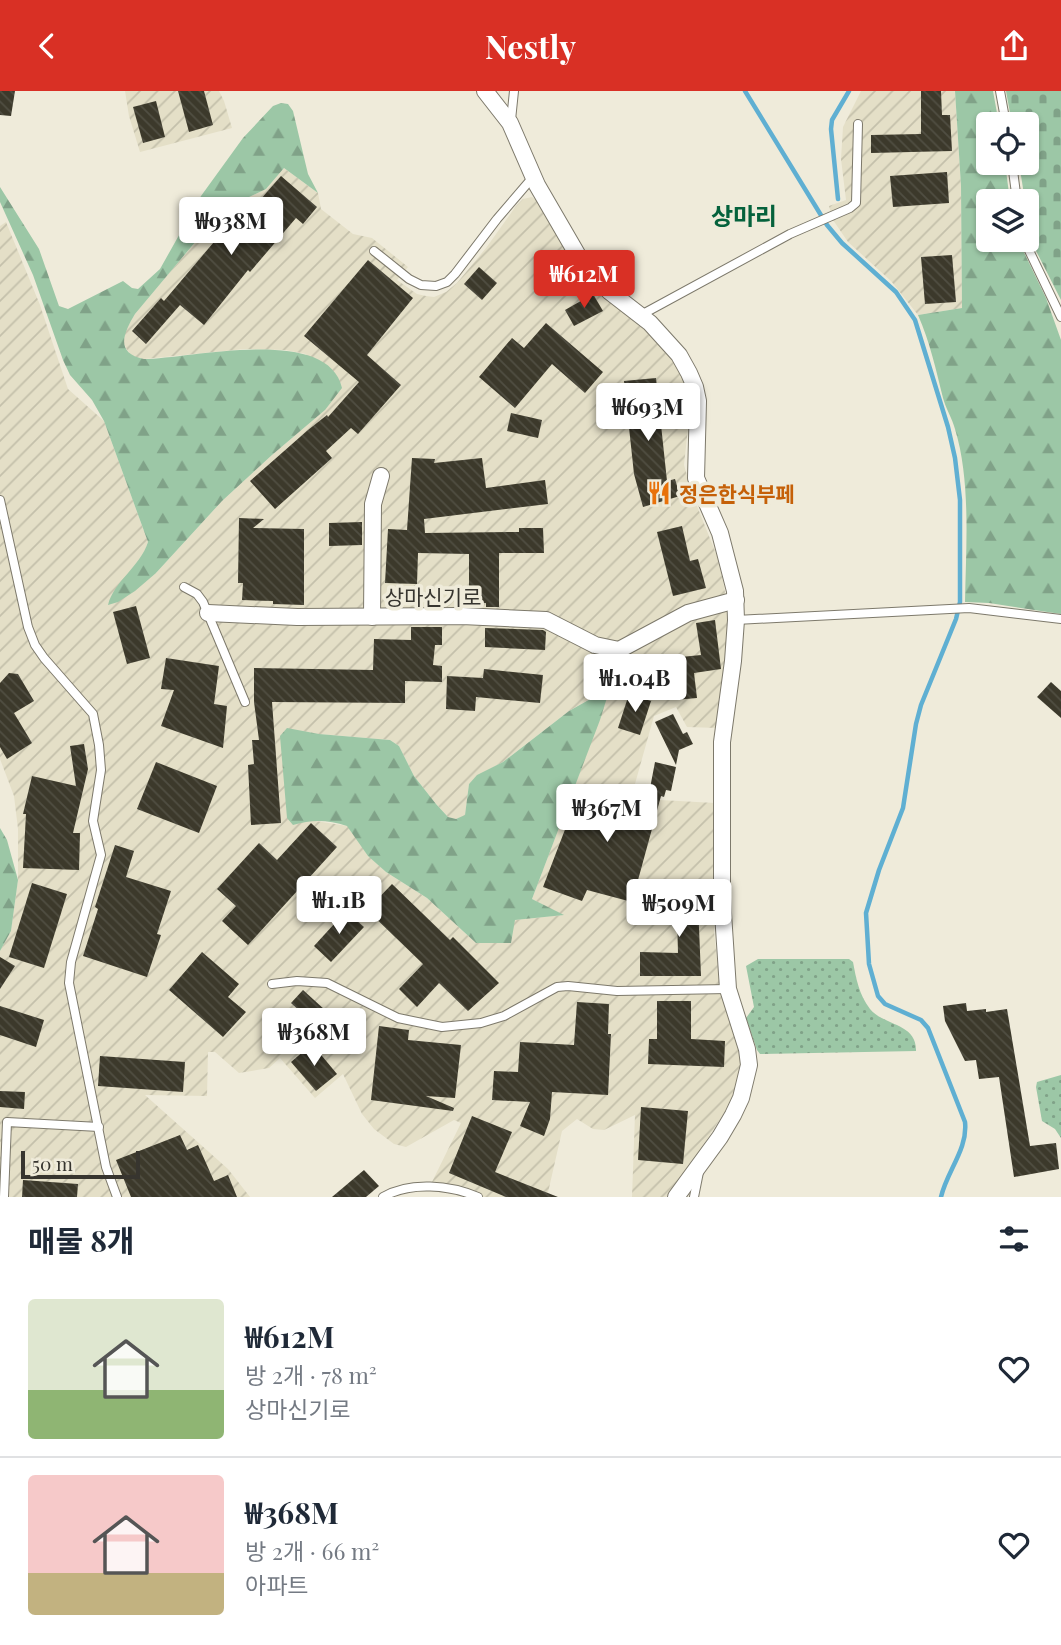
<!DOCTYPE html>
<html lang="ko">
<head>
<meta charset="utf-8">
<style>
	body { margin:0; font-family:"Playfair Display","Noto Sans KR",serif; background:#f2f2f3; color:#1f2937; height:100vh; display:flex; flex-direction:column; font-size:26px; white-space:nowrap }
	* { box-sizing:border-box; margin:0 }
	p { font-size:23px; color:#747a83 }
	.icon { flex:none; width:38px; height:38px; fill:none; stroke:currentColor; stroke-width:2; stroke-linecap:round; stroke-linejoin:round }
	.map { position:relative; height:1106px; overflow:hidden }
	.side { display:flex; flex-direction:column; background:#fff; flex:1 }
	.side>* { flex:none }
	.controls { position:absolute; left:976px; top:21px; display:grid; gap:14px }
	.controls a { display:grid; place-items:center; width:63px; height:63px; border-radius:7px; background:#fff; box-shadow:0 2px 5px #0004; font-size:35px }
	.scale { position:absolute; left:21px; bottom:18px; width:119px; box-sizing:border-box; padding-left:7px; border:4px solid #37352f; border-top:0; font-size:19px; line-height:24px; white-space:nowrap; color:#37352f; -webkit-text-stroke:5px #efebda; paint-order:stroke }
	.price { position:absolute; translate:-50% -60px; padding:0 16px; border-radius:7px; background:#fff; color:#222; font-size:23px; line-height:46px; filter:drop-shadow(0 2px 4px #0008) }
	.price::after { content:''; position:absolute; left:50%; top:42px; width:21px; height:16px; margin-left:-10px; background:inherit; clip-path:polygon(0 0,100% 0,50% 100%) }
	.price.on { background:#d93025; color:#fff }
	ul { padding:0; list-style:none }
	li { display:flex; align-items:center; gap:21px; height:175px; padding:0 28px }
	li+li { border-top:2px solid #e0e1e3 }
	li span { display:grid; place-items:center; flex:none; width:196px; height:140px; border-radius:7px; color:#555 }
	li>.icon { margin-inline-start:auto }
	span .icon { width:84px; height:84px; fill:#fffc; stroke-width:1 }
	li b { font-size:30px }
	h2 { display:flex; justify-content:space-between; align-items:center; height:84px; padding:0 28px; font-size:30px }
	header { display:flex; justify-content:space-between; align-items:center; height:91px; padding:0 28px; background:#d93025; color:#fff; font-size:32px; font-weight:700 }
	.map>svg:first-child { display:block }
	.industrial { fill:url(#industrial-furrows); fill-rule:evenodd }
	.forest { fill:url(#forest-firs) }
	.cemetery { fill:url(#cemetery-stones) }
	.garden { fill:url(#garden-dots) }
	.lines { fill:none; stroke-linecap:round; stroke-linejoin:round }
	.stream { stroke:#5fafd2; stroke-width:4.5 }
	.building { fill:url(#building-back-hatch) }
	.service-casing { stroke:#7d796b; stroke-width:10 }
	.minor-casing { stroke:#7d796b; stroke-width:18 }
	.service { stroke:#fff; stroke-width:8 }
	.minor { stroke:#fff; stroke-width:16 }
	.labels { text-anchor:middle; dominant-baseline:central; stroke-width:7; stroke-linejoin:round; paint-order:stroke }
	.food-label { font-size:21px; font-weight:bold; fill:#c56008; stroke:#efebda; text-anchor:start }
	.street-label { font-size:21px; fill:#37352f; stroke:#efebda }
	.quarter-label { font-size:24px; font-weight:bold; fill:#05623c; stroke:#efebda }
</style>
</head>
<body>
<header><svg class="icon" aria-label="back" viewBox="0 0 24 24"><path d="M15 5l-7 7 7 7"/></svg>Nestly<svg class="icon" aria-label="share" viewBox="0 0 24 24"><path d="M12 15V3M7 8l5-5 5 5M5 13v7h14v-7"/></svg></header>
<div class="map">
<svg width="1061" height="1106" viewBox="0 0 1061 1106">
	<defs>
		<pattern id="industrial-furrows" width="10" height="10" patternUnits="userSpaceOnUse" patternTransform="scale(1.75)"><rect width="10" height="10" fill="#e4dfc7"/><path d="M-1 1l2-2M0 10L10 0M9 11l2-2" fill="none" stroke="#c4c0ab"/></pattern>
		<pattern id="forest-firs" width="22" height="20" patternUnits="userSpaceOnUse" patternTransform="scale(1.75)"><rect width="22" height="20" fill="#9cc7a6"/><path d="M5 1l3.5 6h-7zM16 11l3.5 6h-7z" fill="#80a288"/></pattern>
		<pattern id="cemetery-stones" width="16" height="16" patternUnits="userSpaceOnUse" patternTransform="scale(1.75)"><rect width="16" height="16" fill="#9cc7a6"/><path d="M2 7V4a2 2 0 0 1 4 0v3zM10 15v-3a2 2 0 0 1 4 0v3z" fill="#80a288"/></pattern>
		<pattern id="garden-dots" width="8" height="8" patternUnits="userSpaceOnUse" patternTransform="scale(1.75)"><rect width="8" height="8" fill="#9cc7a6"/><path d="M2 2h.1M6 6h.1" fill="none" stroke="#80a288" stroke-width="1.8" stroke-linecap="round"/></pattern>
		<pattern id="building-back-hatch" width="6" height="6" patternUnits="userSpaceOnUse" patternTransform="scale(1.75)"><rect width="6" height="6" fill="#3c392b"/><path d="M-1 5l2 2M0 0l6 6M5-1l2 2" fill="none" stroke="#504e42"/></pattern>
	</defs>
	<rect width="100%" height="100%" fill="#efebda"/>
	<g class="industrial">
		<path d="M125 0H219L224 10 232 37 140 61 129 25Z"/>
		<path d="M861 0H955L961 95 962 217 918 224 891 190 848 151 833 129 829 115 846 109 841 68 843 36Z"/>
		<path d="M284 77 318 102 321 118 353 143 372 147 408 176 397 189 417 203 426 205 434 206 446 201 457 192 486 157 516 115 523 108 532 106 540 112 574 173 654 246 672 264 688 296 691 309 684 374 693 405 717 465 723 490 728 518 726 576 717 637 687 636 676 616 654 625 633 700 660 709 715 712 714 840 718 879 722 907 738 953 741 976 736 998 729 1014 691 1073 666 1106H632L635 1024 604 1039 593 1038 577 1028 562 1040 547 1106H483L466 1096 432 1091 461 1032 454 1029 406 1056 394 1053 374 1038 362 1023 343 983 315 1007 280 967 269 977 239 982 215 961H208L207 1005 145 1004 228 1078 250 1106H0V860L11 840 18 789V738L14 705 0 668V135L6 131 40 214 68 298 104 330 148 451 143 465 132 480 156 482 222 410 272 364 325 319 306 263 285 259 245 258 144 268 133 266 127 259 123 251 125 240 135 223 212 131 228 116 266 98ZM609 597 583 673 532 808 562 824 515 829 476 852 427 807 386 781 369 765 348 735 309 729 287 638 319 643 390 649 399 655 414 685 436 713 448 726 456 728 465 725 469 693 477 685 503 671 569 620Z"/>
	</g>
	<g class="forest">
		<path d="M955 0H993L999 33H989V72H1005L1010 110H989V149H1018L1046 207 1061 249V523L989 512 965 511C966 456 971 390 955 338 952 327 946 318 943 307 936 279 930 251 918 224L962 217 961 95Z"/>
		<path d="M281 12 288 13 293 20 308 83 318 102 284 77 266 98 228 116 212 131 135 223C123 243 115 262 144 268 189 268 328 233 342 297L325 319 272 364 222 410 156 482 135 500 118 511 108 514C114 490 140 476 148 451L104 330 92 309 70 284 63 269 33 184 0 111V96L39 158 59 215 68 218 123 190 132 197 138 198 160 178 201 105 243 47 273 15Z"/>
		<path d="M610 597 600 629 532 808 564 824 515 829 511 852H476L427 807 386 781 368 765 347 735C328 729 313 728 293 734L287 727 280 645 287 637 319 643 390 649 399 655 414 685 436 713 448 726 456 728 465 724 469 693 477 684 503 671 569 620Z"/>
		<path d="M0 737 7 749 18 789 11 840 0 860Z"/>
	</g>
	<path class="cemetery" d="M1006 0H1061V209L1031 150 1027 110H1025L1019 72H1027V33H1012Z"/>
	<g class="garden">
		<path d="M758 868H849L853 871C856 887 859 904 870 918 884 935 917 932 916 960L760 963 757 959 746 927 754 916 746 875Z"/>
		<path d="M1061 984V1047L1055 1038 1042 1030 1036 996 1037 991Z"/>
	</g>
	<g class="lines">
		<g class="stream">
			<path d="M745 0 827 134 842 152 896 201 915 229 948 336 955 367 960 409V511L956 528 921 614 916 633 903 717 879 779 866 822 869 873 878 905 885 913 921 929 928 937 965 1031C968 1058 947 1080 941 1106"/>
			<path d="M838 108 831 38 832 29 849 0"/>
		</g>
	</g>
	<g class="building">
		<path d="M0 0H15L11 25 0 24Z"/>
		<path d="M178 0H204L213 34 189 41Z"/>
		<path d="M921 0H941L942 24H950L952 60 871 62V44L921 43Z"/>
		<path d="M156 10 165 46 143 52 133 16Z"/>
		<path d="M947 81 949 112 893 116 890 85Z"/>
		<path d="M281 85 317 116 303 133 296 127 250 181 248 179 204 234 180 214 146 253 132 240 161 207 164 210 247 112 253 117Z"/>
		<path d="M952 164 956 211 925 213 921 166Z"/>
		<path d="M368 169 413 207 367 264 401 294 358 343 351 337 326 360 332 367 275 418 250 390 308 339 327 324 328 326 359 291 304 245Z"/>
		<path d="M479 176 497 192 482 209 464 193Z"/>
		<path d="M593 203 603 220 574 235 565 219Z"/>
		<path d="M546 232 603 281 585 302 552 273 515 317 479 286 512 247 524 257Z"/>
		<path d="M656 287 667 390 675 388 680 405 643 416 634 383 624 290Z"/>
		<path d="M511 322 542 329 538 347 507 340Z"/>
		<path d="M412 367 435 368 434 372 482 367 486 397 545 389 548 413 424 428 425 442 519 441V437H543L544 462H499V516H486V512L469 511V463L418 462 417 493 385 492 388 438 407 439Z"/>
		<path d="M239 427 264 428 253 437 304 438V514L273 513V510L242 509 243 492H238Z"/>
		<path d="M362 431V454L329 455V432Z"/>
		<path d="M682 435 690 470 698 468 706 497 673 505 657 441Z"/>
		<path d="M136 515 150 567 127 573 113 521Z"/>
		<path d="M715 529 721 578 694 582 697 607 675 609 671 567 701 564 696 532Z"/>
		<path d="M411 536H442V554H435L433 574 442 575V591L405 590V612L272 611 281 732 251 734 248 674 254 673 252 649H259L254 611V577L373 579 374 548 411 549Z"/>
		<path d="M485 537 543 539 546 541 545 559 485 556Z"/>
		<path d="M166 567 219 575 214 613 227 615 223 657 161 635 174 599 161 598Z"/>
		<path d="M484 578 543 584 540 612 476 606 475 620 446 618 447 585 483 587Z"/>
		<path d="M9 582 18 583 34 610 14 622 32 652 7 668 0 656V592Z"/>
		<path d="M1051 591 1061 600V627L1037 606Z"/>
		<path d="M629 603 651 610 640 644 618 637Z"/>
		<path d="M673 623 683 643 687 641 693 653 679 659 676 674 655 631Z"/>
		<path d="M84 653 88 678 73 742H80L79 779 23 777 26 723H23L32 685 76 695 70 655Z"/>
		<path d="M156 671 217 695 199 742 137 718Z"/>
		<path d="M655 671 676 676 671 700 666 699 664 706 661 705 632 811 587 799 582 810 543 796 579 702 629 720 632 709 647 713Z"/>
		<path d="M311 732 337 756 248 854 222 830 236 815 217 798 259 752 277 769Z"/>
		<path d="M115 754 134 760 126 786 171 800 157 843 161 844 147 886 83 865 98 818 95 816Z"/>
		<path d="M676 788H697L701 885H640V861L678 862Z"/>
		<path d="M32 792 67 803 44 877 9 866Z"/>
		<path d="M392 793 450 849 453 846 499 892 468 920 439 892 417 916 399 898 423 873 367 819Z"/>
		<path d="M346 820 364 836 331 871 314 855Z"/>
		<path d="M202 861 239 893 228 906 246 921 223 946 169 899Z"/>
		<path d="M0 866 15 875 0 898Z"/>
		<path d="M303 899 325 919 313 932 291 912Z"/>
		<path d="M657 910H691V948L725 950 724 976 648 973 649 948H657Z"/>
		<path d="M577 911 609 913 608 943H611L608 1004 552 1001 550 1028 544 1045 520 1035 530 1011 492 1009 494 980 518 981 520 951 574 954Z"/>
		<path d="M966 912 967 920 986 918V921L1007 918 1030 1055 1056 1052 1059 1078 1014 1086 999 986 979 988 976 969 965 970 945 930 943 915Z"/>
		<path d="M0 915 44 929 36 956 0 944Z"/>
		<path d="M379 935 409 939 408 949 461 954 455 1007 426 1005 454 1017 453 1020 371 1009Z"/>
		<path d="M312 953 337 983 316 1000 291 971Z"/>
		<path d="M100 965 185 971 183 1001 98 995Z"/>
		<path d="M0 1000 25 1001 24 1018 0 1016Z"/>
		<path d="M641 1016 688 1020 683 1073 638 1069Z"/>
		<path d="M472 1025 512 1041 495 1081 558 1106H506L449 1082Z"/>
		<path d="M180 1044 187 1059 198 1054 214 1090 228 1084 237 1106H131L116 1069Z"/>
		<path d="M364 1079 379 1095 366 1106H332Z"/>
		<path d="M23 1089 78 1093 77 1106H22Z"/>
	</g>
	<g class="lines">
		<g class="service-casing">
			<g id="service">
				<path d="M1000 0 1006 33"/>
				<path d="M511 29 514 0"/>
				<path d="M1012 72 1017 110"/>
				<path d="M1024 149 1061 226"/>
				<path d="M374 160 409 188 421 194 436 195 447 191 455 183 497 128 533 86"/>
				<path d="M641 224 790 143 850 117 856 112 858 33"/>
				<path d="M0 409 28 536 35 554 44 567 93 623 99 654 101 679 93 730 101 764 71 871 69 892 106 1076 117 1106"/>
				<path d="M184 496 197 503 203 511 245 611"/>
				<path d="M736 529 969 517 1061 528"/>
				<path d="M272 893 297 890 327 892 398 927 442 936 481 932 504 925 557 896 568 895 617 900 728 898"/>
				<path d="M4 1106 7 1031 99 1036"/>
				<path d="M383 1106C410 1090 450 1094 478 1106"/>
				<path d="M694 1106 699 1081"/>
			</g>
		</g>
		<g class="minor-casing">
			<g id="minor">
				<path d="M485 0 510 32 537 94 584 175 610 201 650 232 679 264 689 282 695 296 698 310 696 387 720 442 735 500 736 529 733 570 722 651V807L728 898 747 958 749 974 741 1007 733 1024 720 1046 676 1106"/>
				<path d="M208 522 297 526 462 525 546 529 595 554 619 559 688 522 736 509"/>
				<path d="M372 526 373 413 381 385"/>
			</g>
		</g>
		<use href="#service" class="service"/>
		<use href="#minor" class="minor"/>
	</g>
	<defs>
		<g id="restaurant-bare" transform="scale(1.89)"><path d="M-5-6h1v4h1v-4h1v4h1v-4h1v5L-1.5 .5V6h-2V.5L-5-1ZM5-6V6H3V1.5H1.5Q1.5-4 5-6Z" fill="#e8710a" stroke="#efebda" stroke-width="2.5" paint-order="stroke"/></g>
	</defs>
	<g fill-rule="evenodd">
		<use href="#restaurant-bare" x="659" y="402"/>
	</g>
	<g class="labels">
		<g class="food-label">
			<text x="679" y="402">정은한식부페</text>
		</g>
		<g class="street-label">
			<text x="433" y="505">상마신기로</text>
		</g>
		<g class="quarter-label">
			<text x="744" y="124">상마리</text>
		</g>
	</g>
</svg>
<div class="controls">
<a><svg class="icon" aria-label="locate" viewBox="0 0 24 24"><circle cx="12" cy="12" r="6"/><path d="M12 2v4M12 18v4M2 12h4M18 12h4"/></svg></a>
<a><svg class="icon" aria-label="layers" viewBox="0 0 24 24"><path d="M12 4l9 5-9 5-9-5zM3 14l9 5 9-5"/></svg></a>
</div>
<div class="scale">50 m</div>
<b class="price" style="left:231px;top:166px">₩938M</b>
<b class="price on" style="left:584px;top:219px">₩612M</b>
<b class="price" style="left:648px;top:352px">₩693M</b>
<b class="price" style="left:635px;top:623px">₩1.04B</b>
<b class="price" style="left:607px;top:753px">₩367M</b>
<b class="price" style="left:339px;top:845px">₩1.1B</b>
<b class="price" style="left:679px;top:848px">₩509M</b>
<b class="price" style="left:314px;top:977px">₩368M</b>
</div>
<section class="side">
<h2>매물 8개<svg class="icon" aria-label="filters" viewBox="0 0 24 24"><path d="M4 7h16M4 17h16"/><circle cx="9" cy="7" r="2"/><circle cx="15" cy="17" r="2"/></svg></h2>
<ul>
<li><span style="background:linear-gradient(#dfe7d0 65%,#8fb573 0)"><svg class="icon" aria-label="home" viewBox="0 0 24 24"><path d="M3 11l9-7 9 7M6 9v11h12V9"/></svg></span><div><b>₩612M</b><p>방 2개 · 78 m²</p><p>상마신기로</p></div><svg class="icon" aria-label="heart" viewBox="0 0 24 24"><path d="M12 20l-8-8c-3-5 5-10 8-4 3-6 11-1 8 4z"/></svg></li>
<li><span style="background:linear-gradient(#f6c9c9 70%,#c2b280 0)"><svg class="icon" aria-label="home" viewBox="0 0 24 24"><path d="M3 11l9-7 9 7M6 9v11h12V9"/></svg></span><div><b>₩368M</b><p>방 2개 · 66 m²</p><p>아파트</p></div><svg class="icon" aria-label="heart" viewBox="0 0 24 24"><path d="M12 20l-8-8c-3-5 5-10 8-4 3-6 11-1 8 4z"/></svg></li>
</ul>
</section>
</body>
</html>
